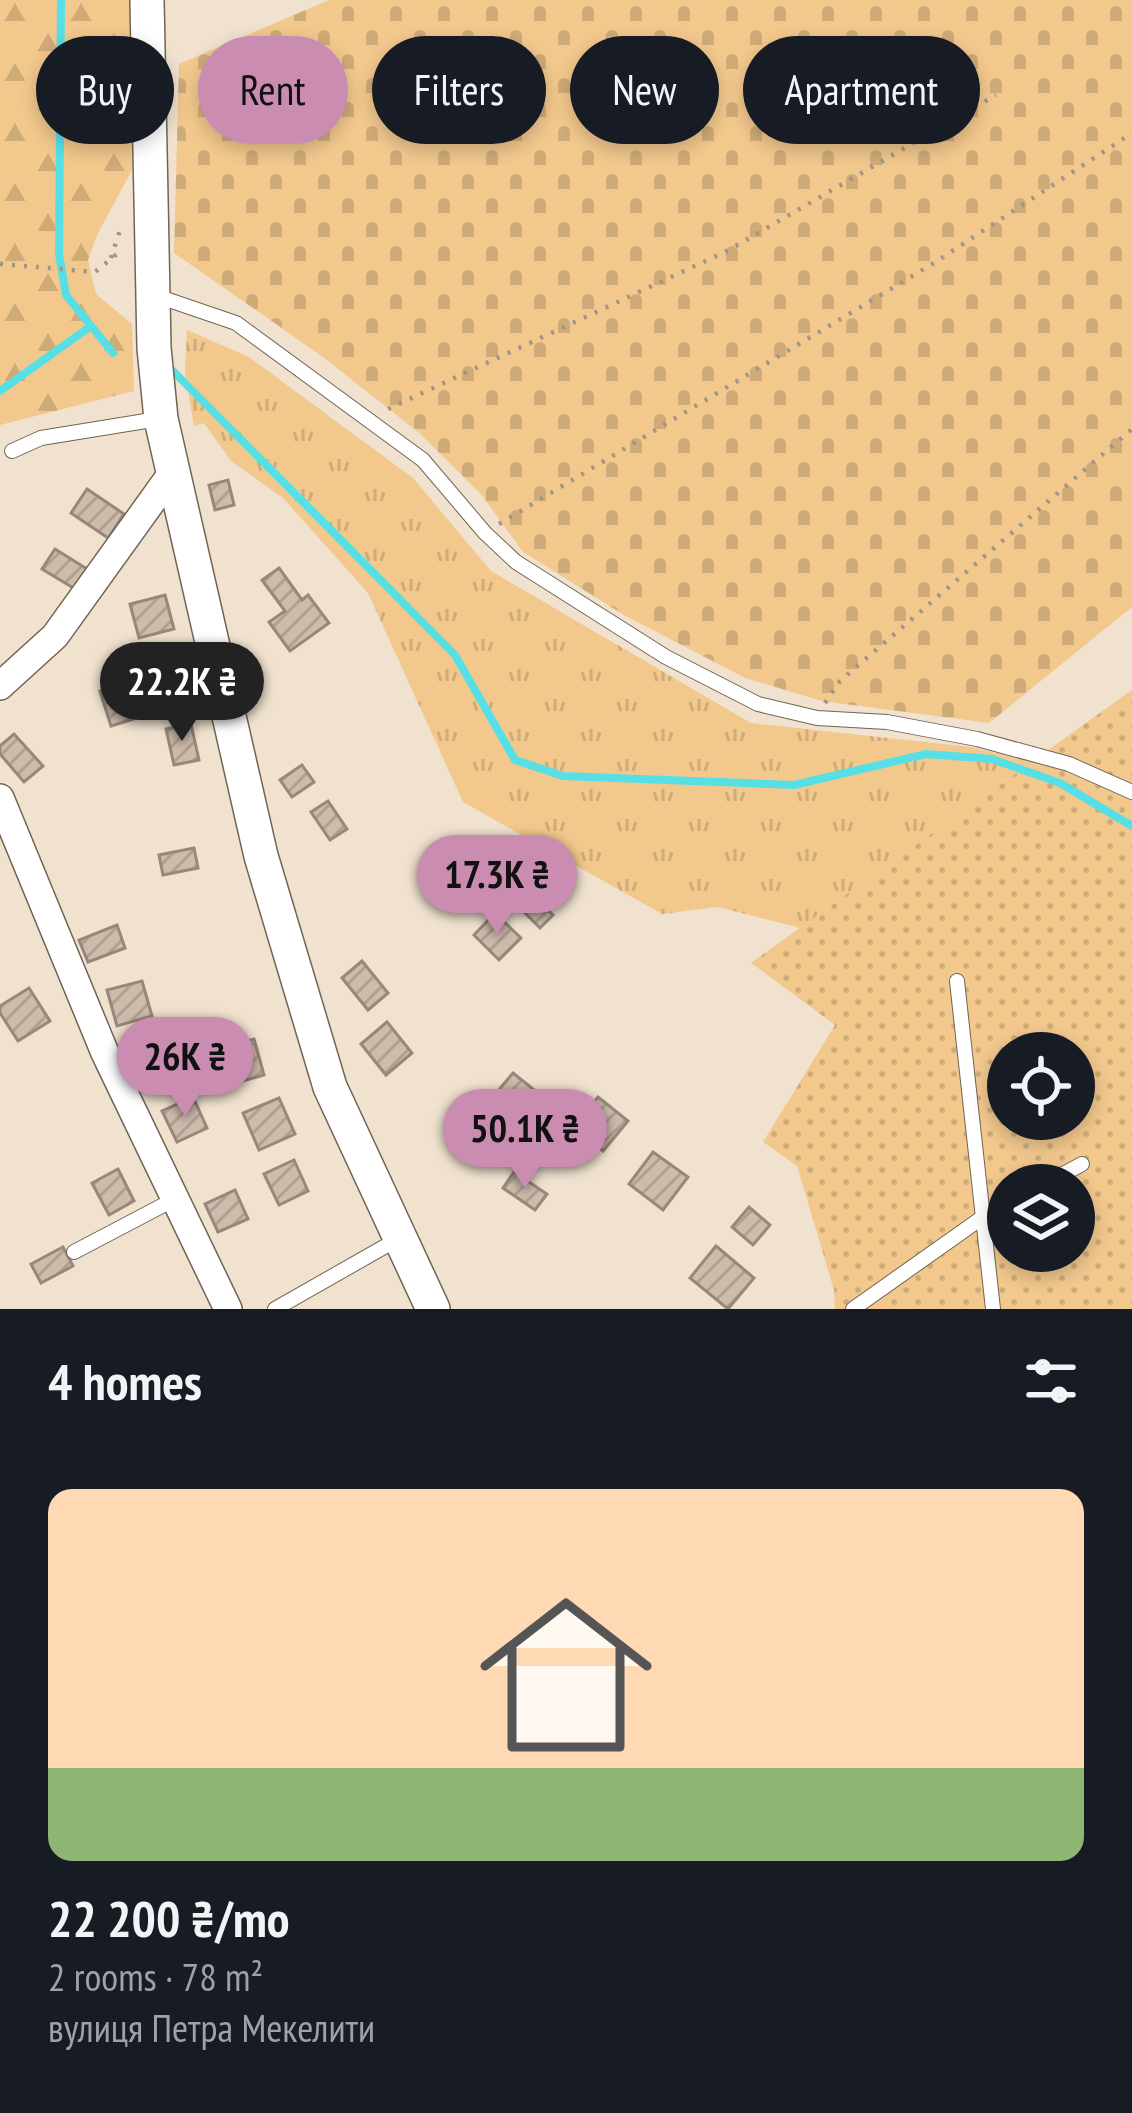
<!DOCTYPE html>
<html lang="en">
<head>
<meta charset="utf-8">
<style>
	body { margin:0; font-family:"PT Sans Narrow",sans-serif; background:#20242c; color:#f1f3f6; height:100vh; display:flex; flex-direction:column; font-size:45px; white-space:nowrap }
	* { box-sizing:border-box; margin:0 }
	p { font-size:39px; color:#9ea1a6 }
	.icon { flex:none; width:66px; height:66px; fill:none; stroke:currentColor; stroke-width:2; stroke-linecap:round; stroke-linejoin:round }
	.map { position:relative; height:1309px; overflow:hidden }
	.details { display:flex; flex-direction:column; background:#171b24; flex:1 }
	.details>* { flex:none }
	.top-card { position:absolute; left:36px; top:36px; width:1062px; height:108px; display:flex; gap:24px }
	.buttons { position:absolute; left:987px; top:1032px; display:grid; gap:24px }
	.buttons a { display:grid; place-items:center; width:108px; height:108px; border-radius:50%; background:#171b24; box-shadow:0 6px 18px #0003; font-size:60px }
	.price { position:absolute; translate:-50% -102px; padding:0 27px; border-radius:42px; background:#cb8cb2; color:#111; font-size:39px; line-height:78px; filter:drop-shadow(0 3px 6px #0008) }
	.price::after { content:''; position:absolute; left:50%; top:72px; width:36px; height:27px; margin-left:-18px; background:inherit; clip-path:polygon(0 0,100% 0,50% 100%) }
	.price.active { background:#222; color:#fff }
	ul { padding:0; list-style:none }
	li { display:grid; align-content:center; gap:24px; height:636px; padding:0 48px }
	li+li { border-top:3px solid #363941 }
	li span { display:grid; place-items:center; height:372px; border-radius:24px; color:#555 }
	li>.icon { margin-inline-start:auto }
	span .icon { width:216px; height:216px; fill:#fffc; stroke-width:1 }
	li b { font-size:51px }
	h2 { display:flex; justify-content:space-between; align-items:center; height:144px; padding:0 48px; font-size:51px }
	.pill { padding:0 42px; border-radius:54px; background:#171b24; box-shadow:0 6px 18px #0003; font-size:42px; line-height:108px }
	.pill.active { background:#cb8cb2; color:#111 }
	.map>svg:first-child { display:block }
	.grass { fill:url(#grass-tufts) }
	.forest { fill:url(#forest-firs) }
	.cemetery { fill:url(#cemetery-stones) }
	.garden { fill:url(#garden-dots); fill-rule:evenodd }
	.lines { fill:none; stroke-linecap:round; stroke-linejoin:round }
	.stream { stroke:#56e0e6; stroke-width:8 }
	.building { fill:url(#building-hatch); stroke:#99887a; stroke-width:3 }
	.service-casing { stroke:#706454; stroke-width:16 }
	.minor-casing { stroke:#706454; stroke-width:30 }
	.tertiary-casing { stroke:#706454; stroke-width:36 }
	.path { stroke:#a09587; stroke-width:4.5; stroke-dasharray:3 9; stroke-linecap:butt }
	.service { stroke:#fff; stroke-width:14 }
	.minor { stroke:#fff; stroke-width:27 }
	.tertiary { stroke:#fff; stroke-width:33 }
</style>
</head>
<body>
<div class="map">
<svg width="1132" height="1309" viewBox="0 0 1132 1309">
	<defs>
		<pattern id="grass-tufts" width="24" height="20" patternUnits="userSpaceOnUse" patternTransform="scale(3)"><rect width="24" height="20" fill="#f2c88d"/><path d="M3 7l-1-3M5 7V3M7 7l1-3M15 17l-1-3M17 17v-4M19 17l1-3" fill="none" stroke="#cfab78"/></pattern>
		<pattern id="forest-firs" width="22" height="20" patternUnits="userSpaceOnUse" patternTransform="scale(3)"><rect width="22" height="20" fill="#f2c88d"/><path d="M5 1l3.5 6h-7zM16 11l3.5 6h-7z" fill="#cfab78"/></pattern>
		<pattern id="cemetery-stones" width="16" height="16" patternUnits="userSpaceOnUse" patternTransform="scale(3)"><rect width="16" height="16" fill="#f2c88d"/><path d="M2 7V4a2 2 0 0 1 4 0v3zM10 15v-3a2 2 0 0 1 4 0v3z" fill="#cfab78"/></pattern>
		<pattern id="garden-dots" width="8" height="8" patternUnits="userSpaceOnUse" patternTransform="scale(3)"><rect width="8" height="8" fill="#f2c88d"/><path d="M2 2h.1M6 6h.1" fill="none" stroke="#cfab78" stroke-width="1.8" stroke-linecap="round"/></pattern>
		<pattern id="building-hatch" width="6" height="6" patternUnits="userSpaceOnUse" patternTransform="scale(3)"><rect width="6" height="6" fill="#cdbbac"/><path d="M-1 1l2-2M0 6l6-6M5 7l2-2" fill="none" stroke="#afa092"/></pattern>
	</defs>
	<rect width="100%" height="100%" fill="#f0e2cf"/>
	<path class="grass" d="M187 330 249 357 413 478 491 571 751 723 971 747 1032 762 800 928 718 907 662 914 463 802 368 593 283 498 231 461 204 423 194 426 185 372Z"/>
	<path class="forest" d="M0 0H131L132 170 97 235 88 260 96 294 132 324 134 391 0 425Z"/>
	<path class="cemetery" d="M329 0H1132V607L989 723 822 701 745 678 624 615 523 552 481 494 418 432 323 357 174 253 179 64Z"/>
	<path class="garden" d="M1132 690V1309H835L834 1290 797 1166 763 1142 835 1025 751 963ZM1008 1053H1074V1119H1008ZM1008 1185H1074V1251H1008Z"/>
	<g class="lines">
		<g class="stream">
			<path d="M61 0 59 254 66 295 113 353"/>
			<path d="M170 368 455 655 515 760 563 776 794 785 926 754 992 759 1060 783 1132 826"/>
			<path d="M0 391 91 326"/>
		</g>
	</g>
	<g class="building">
		<path d="M228 480 234 505 215 510 209 485Z"/>
		<path d="M87 489 124 514 108 538 71 513Z"/>
		<path d="M55 549 87 569 75 589 42 569Z"/>
		<path d="M279 568 302 600 308 595 329 623 290 651 269 622 285 611 262 580Z"/>
		<path d="M165 595 174 629 139 638 130 604Z"/>
		<path d="M133 681 143 716 111 726 100 691Z"/>
		<path d="M191 724 199 760 174 765 166 729Z"/>
		<path d="M14 734 43 766 24 782 0 754V746Z"/>
		<path d="M302 765 314 782 292 797 280 780Z"/>
		<path d="M328 801 347 829 330 840 311 812Z"/>
		<path d="M194 848 198 868 163 875 159 855Z"/>
		<path d="M524 887 553 915 540 928 512 900Z"/>
		<path d="M495 913 521 938 499 960 474 935Z"/>
		<path d="M117 925 125 948 88 962 79 940Z"/>
		<path d="M362 961 388 993 368 1010 342 978Z"/>
		<path d="M142 981 152 1016 117 1026 107 990Z"/>
		<path d="M29 988 50 1021 18 1041 0 1013V1006Z"/>
		<path d="M387 1022 412 1053 386 1075 361 1044Z"/>
		<path d="M254 1039 264 1075 229 1085 219 1049Z"/>
		<path d="M513 1073 543 1097 516 1129 486 1105Z"/>
		<path d="M193 1097 207 1128 177 1142 162 1111Z"/>
		<path d="M598 1097 628 1121 603 1151 574 1126Z"/>
		<path d="M279 1098 295 1134 259 1150 243 1113Z"/>
		<path d="M653 1152 688 1177 663 1210 629 1184Z"/>
		<path d="M294 1160 308 1191 279 1205 264 1174Z"/>
		<path d="M118 1169 134 1201 109 1215 92 1183Z"/>
		<path d="M514 1172 547 1194 535 1210 503 1188Z"/>
		<path d="M235 1190 248 1219 218 1232 205 1204Z"/>
		<path d="M749 1207 770 1225 753 1245 732 1227Z"/>
		<path d="M716 1246 754 1278 728 1309 690 1278Z"/>
		<path d="M63 1247 73 1266 41 1283 31 1264Z"/>
	</g>
	<g class="lines">
		<g class="service-casing">
			<g id="service">
				<path d="M154 295 236 323 423 460 485 533 516 562 666 657 758 704 817 718 887 722 977 739 1069 764 1132 792"/>
				<path d="M12 451 41 438 158 419"/>
				<path d="M957 981 993 1309"/>
				<path d="M1043 1185 1082 1164"/>
				<path d="M74 1252 173 1200"/>
				<path d="M275 1309 398 1239"/>
				<path d="M853 1309 983 1217 1008 1204"/>
			</g>
		</g>
		<g class="minor-casing">
			<g id="minor">
				<path d="M0 686 55 636 173 472"/>
				<path d="M0 798 105 1053 228 1309"/>
			</g>
		</g>
		<g class="tertiary-casing">
			<path id="tertiary" d="M147 0 154 348 161 419 261 856 330 1087 433 1309"/>
		</g>
		<g class="path">
			<path d="M111 258 122 224"/>
			<path d="M0 264 95 272 117 254 124 255"/>
			<path d="M388 409 727 251 996 95"/>
			<path d="M499 524 934 263 1132 133"/>
			<path d="M825 703 840 681 1132 429"/>
		</g>
		<use href="#service" class="service"/>
		<use href="#minor" class="minor"/>
		<use href="#tertiary" class="tertiary"/>
	</g>
</svg>
<div class="buttons">
<a><svg class="icon" aria-label="locate" viewBox="0 0 24 24"><circle cx="12" cy="12" r="6"/><path d="M12 2v4M12 18v4M2 12h4M18 12h4"/></svg></a>
<a><svg class="icon" aria-label="layers" viewBox="0 0 24 24"><path d="M12 4l9 5-9 5-9-5zM3 14l9 5 9-5"/></svg></a>
</div>
<b class="price active" style="left:182px;top:744px">22.2K ₴</b>
<b class="price" style="left:497px;top:937px">17.3K ₴</b>
<b class="price" style="left:185px;top:1119px">26K ₴</b>
<b class="price" style="left:525px;top:1191px">50.1K ₴</b>
<div class="top-card">
<a class="pill">Buy</a>
<a class="pill active">Rent</a>
<a class="pill">Filters</a>
<a class="pill">New</a>
<a class="pill">Apartment</a>
</div>
</div>
<section class="details">
<h2>4 homes<svg class="icon" aria-label="filters" viewBox="0 0 24 24"><path d="M4 7h16M4 17h16"/><circle cx="9" cy="7" r="2"/><circle cx="15" cy="17" r="2"/></svg></h2>
<ul>
<li><span style="background:linear-gradient(#ffd9b3 75%,#8fb573 0)"><svg class="icon" aria-label="home" viewBox="0 0 24 24"><path d="M3 11l9-7 9 7M6 9v11h12V9"/></svg></span><div><b>22 200 ₴/mo</b><p>2 rooms · 78 m²</p><p>вулиця Петра Мекелити</p></div></li>
</ul>
</section>
</body>
</html>
